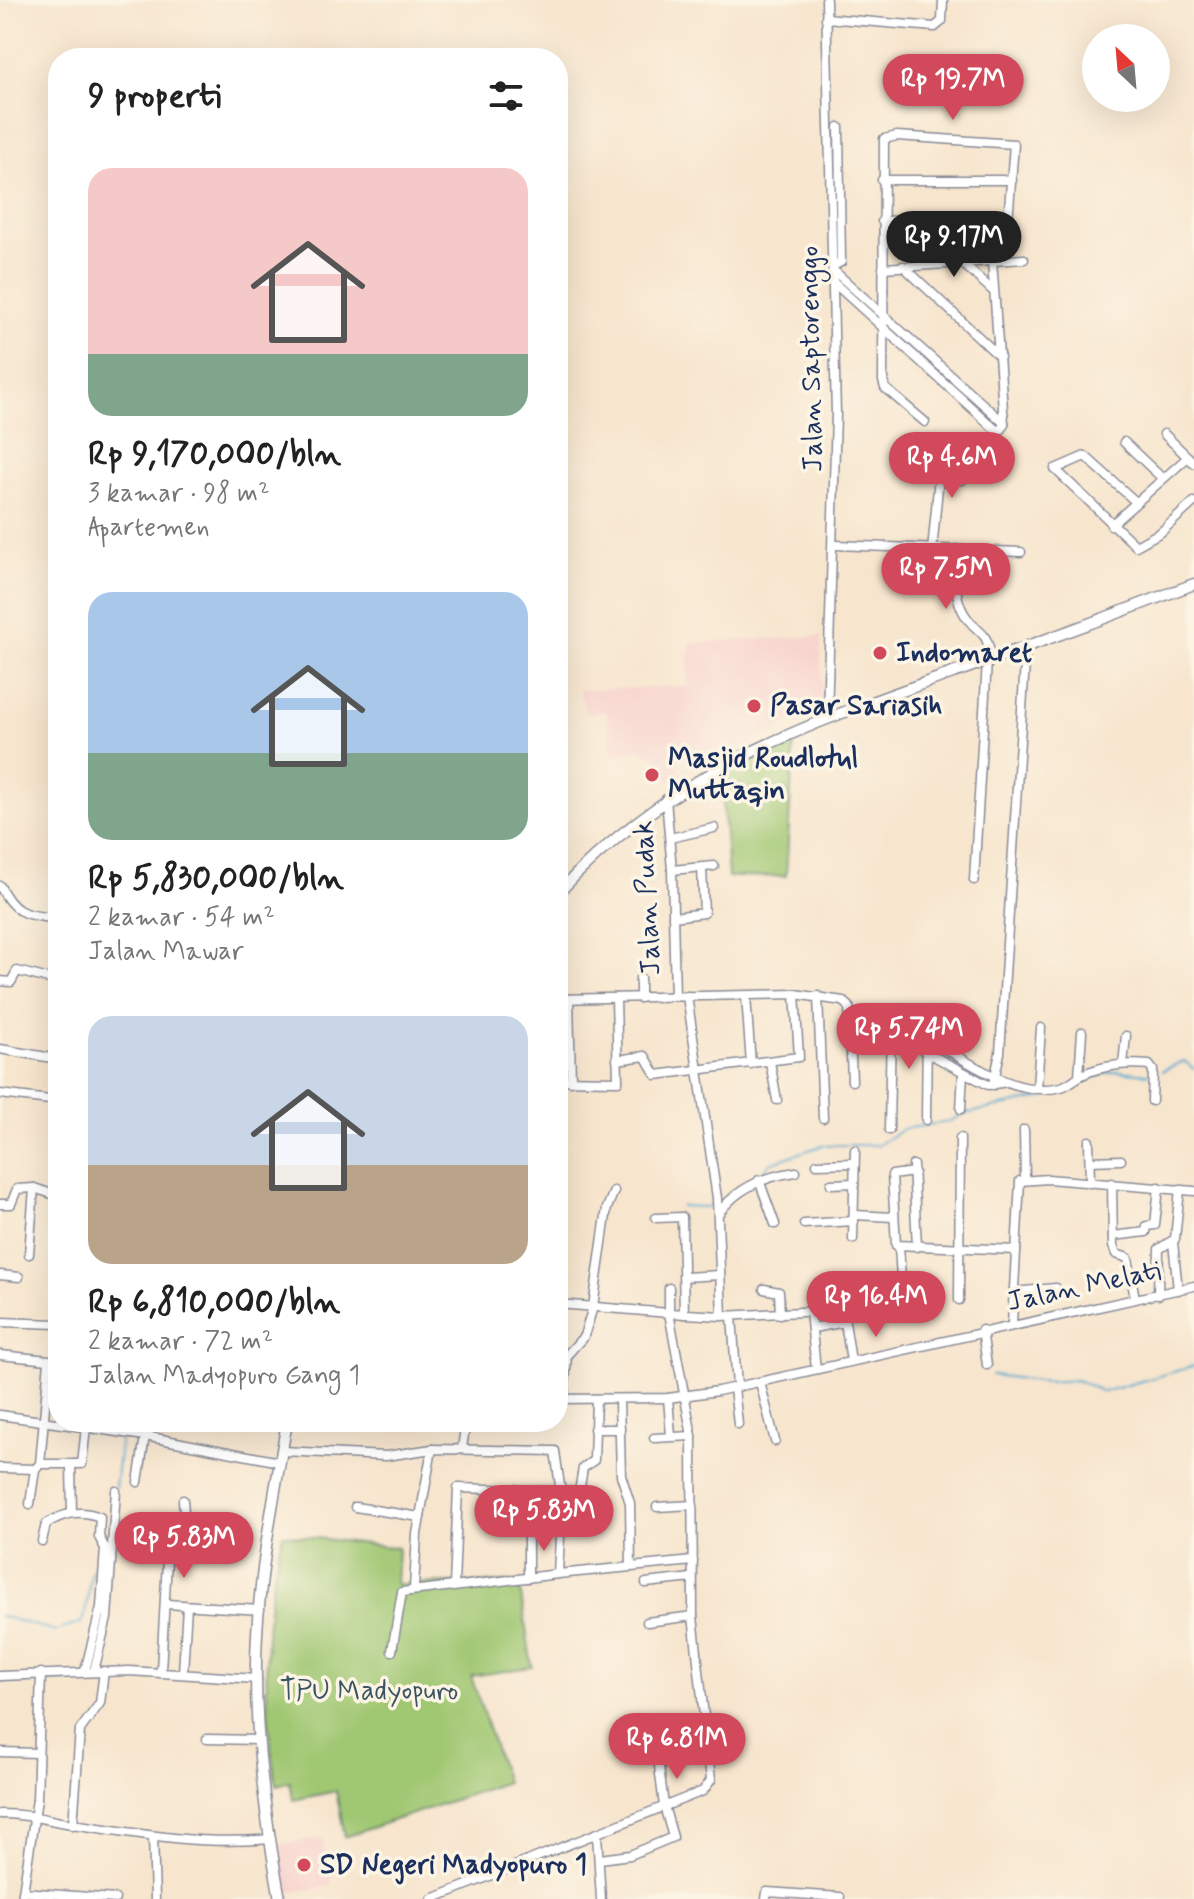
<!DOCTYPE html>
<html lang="id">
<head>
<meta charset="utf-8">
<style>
	body { margin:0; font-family:Mynerve,sans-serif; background:#f2f2f2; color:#222; height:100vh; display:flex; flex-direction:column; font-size:30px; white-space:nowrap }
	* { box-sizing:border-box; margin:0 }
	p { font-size:26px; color:#767676 }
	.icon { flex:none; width:44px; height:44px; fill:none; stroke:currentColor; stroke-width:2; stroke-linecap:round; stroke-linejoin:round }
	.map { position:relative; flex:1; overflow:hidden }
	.sheet { position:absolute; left:48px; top:48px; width:520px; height:1384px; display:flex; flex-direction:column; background:#fff; border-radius:32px; box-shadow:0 8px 32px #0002 }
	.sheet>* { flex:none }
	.needle { width:52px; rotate:334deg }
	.controls { position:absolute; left:1082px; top:24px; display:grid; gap:16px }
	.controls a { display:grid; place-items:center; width:88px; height:88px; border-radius:50%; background:#fff; box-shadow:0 8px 32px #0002; font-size:40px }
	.price { position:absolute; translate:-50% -68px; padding:0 18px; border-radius:28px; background:#d1495b; color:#fff; font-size:26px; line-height:52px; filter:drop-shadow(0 2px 4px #0008) }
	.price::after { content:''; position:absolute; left:50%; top:48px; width:24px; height:18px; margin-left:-12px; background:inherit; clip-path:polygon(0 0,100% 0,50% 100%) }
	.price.current { background:#222; color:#fff }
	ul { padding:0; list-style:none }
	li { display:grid; align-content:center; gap:16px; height:424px; padding:0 40px }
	li span { display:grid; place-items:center; height:248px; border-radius:24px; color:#555 }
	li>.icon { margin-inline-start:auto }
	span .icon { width:144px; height:144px; fill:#fffc; stroke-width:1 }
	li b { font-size:34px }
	h2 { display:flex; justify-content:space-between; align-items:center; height:96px; padding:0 40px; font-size:34px }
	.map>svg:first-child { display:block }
	.built { fill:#f7d0cc }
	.green { fill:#a0c772; stroke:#5e7b68; stroke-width:2 }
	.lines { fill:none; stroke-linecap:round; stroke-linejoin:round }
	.stream { stroke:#55a8d0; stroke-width:2 }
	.minor-casing { stroke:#898a96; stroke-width:11 }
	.major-casing { stroke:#898a96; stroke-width:13 }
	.minor { stroke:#fff; stroke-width:8 }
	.major { stroke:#fff; stroke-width:10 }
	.poi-dot { fill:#d1495b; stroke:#fcf5e5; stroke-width:3 }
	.labels { text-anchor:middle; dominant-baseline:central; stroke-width:7; stroke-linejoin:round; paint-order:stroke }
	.street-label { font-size:28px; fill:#1b2f5e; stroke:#fcf5e5 }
	.poi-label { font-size:28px; font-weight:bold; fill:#1b2f5e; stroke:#fcf5e5; text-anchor:start }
	.park-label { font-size:28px; fill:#3c5563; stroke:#fcf5e5 }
</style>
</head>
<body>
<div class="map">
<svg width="1194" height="1899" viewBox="0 0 1194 1899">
	<rect width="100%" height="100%" fill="#fcf5e5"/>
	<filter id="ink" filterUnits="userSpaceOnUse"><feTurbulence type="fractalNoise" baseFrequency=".0125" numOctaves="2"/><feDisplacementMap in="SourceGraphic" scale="16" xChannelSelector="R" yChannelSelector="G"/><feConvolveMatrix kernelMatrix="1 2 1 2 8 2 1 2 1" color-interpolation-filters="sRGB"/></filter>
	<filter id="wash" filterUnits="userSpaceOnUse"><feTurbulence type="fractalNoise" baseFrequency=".006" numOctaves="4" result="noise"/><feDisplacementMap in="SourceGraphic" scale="32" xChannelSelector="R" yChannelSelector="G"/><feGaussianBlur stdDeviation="1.8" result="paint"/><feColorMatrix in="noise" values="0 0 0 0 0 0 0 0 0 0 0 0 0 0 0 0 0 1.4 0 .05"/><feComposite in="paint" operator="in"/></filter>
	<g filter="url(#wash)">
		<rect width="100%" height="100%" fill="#f7e5cd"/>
		<g class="built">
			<path d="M821 636 822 699 810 713 708 764 703 751 677 761 681 774 669 782 660 761 640 749 613 756 607 712 586 714 579 690 687 686 690 643Z"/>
			<path d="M323 1838 332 1886 284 1893 277 1844Z"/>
		</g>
		<g class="green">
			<path d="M794 740 786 876 728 877 721 775Z"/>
			<path d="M283 1534 398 1548 396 1584 519 1582 532 1667 471 1676 506 1782 345 1837 336 1791 293 1800 290 1782 276 1785C264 1702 260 1615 283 1534Z"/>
		</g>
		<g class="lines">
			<g class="stream">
				<path d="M1162 1071 1184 1061 1194 1069"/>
				<path d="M758 1178 770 1163 824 1145H878L903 1129 948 1122 964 1114 1065 1093 1096 1076 1118 1071 1148 1074"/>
				<path d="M681 1206 707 1207 714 1202"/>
				<path d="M992 1375 1046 1382 1077 1380 1103 1392 1194 1366"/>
				<path d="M115 1488 121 1435"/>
				<path d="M0 1616 56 1631 81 1623C93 1599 83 1577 102 1550"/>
				<path d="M92 1658 100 1629"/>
				<path d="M44 1681 83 1680 87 1676"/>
				<path d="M0 1682 37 1681"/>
			</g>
		</g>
	</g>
	<g filter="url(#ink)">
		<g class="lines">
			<g class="minor-casing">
				<g id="minor">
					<path d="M826 0 836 414 827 717"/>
					<path d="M826 18 935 27 942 21 943 0"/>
					<path d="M882 180H1012"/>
					<path d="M882 221 1006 219"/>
					<path d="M992 261 1004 423"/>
					<path d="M962 263 992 290"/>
					<path d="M833 266 841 262 839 127"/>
					<path d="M903 266 1000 357"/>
					<path d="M883 268 1024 259"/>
					<path d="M833 270 1004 423"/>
					<path d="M834 283 996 430 1002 429 1004 423"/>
					<path d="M925 422 885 388 883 381 884 139 897 136 1014 144 1005 260"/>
					<path d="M1164 434 1194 463"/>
					<path d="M1124 442 1163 479"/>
					<path d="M938 478 962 480"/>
					<path d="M1136 502 1085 456 1055 469 1136 546 1161 532 1194 502"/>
					<path d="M1111 525 1188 457"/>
					<path d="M835 545 1021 552"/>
					<path d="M956 549C956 572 952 598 967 618 984 640 984 625 992 660"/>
					<path d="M932 551 942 445 972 449"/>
					<path d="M666 799 672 870 675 996"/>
					<path d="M670 838 714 828"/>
					<path d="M672 870 714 866"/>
					<path d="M974 880 987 661"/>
					<path d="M0 886C15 916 26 914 58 919"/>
					<path d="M673 917 704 913 702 868"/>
					<path d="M0 981 11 982 17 971 53 980 58 990"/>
					<path d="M746 996 751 1064"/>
					<path d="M818 996 823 1118"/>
					<path d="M640 998V978"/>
					<path d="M558 999 795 994 843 1001 849 1006 852 1081"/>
					<path d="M569 999 571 1081"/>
					<path d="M925 1037C964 1058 1014 1099 1061 1087 1069 1085 1075 1078 1082 1075 1102 1065 1128 1063 1149 1065L1153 1070 1152 1101"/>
					<path d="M0 1049 58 1059"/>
					<path d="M924 1051 988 1085 1007 1082"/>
					<path d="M617 1060 645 1056 656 1075 799 1057 795 994"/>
					<path d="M770 1062 777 1100"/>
					<path d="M1123 1064 1126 1036"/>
					<path d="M1079 1076 1082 1032"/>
					<path d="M558 1080 618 1081 616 998"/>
					<path d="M993 1085 1000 1053 1026 647"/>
					<path d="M1037 1088 1041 1028"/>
					<path d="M0 1094 58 1101"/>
					<path d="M961 1109 963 1073"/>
					<path d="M889 1130 891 1024H918L927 1029 926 1120"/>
					<path d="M1024 1130 1025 1180"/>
					<path d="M1089 1141 1090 1183"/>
					<path d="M1090 1161 1121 1160"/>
					<path d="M817 1164 854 1163"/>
					<path d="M913 1165 917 1247"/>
					<path d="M914 1172 892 1175 896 1245 1016 1250"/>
					<path d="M759 1180 775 1224"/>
					<path d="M1112 1183 1113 1246 1116 1254 1128 1258 1135 1299"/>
					<path d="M831 1184 854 1183"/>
					<path d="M0 1204H11L17 1189 34 1188 58 1196"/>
					<path d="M719 1213C737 1188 766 1176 796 1172"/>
					<path d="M854 1215 894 1217"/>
					<path d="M656 1218 682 1217 684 1314"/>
					<path d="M804 1224 854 1221"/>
					<path d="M1113 1236 1146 1232 1147 1226 1155 1225 1159 1187"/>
					<path d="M853 1239 855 1150"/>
					<path d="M1173 1242 1178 1290"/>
					<path d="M899 1246 901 1279"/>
					<path d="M29 1254 34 1188"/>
					<path d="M0 1275 19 1277"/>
					<path d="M684 1277 720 1275"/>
					<path d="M764 1289 779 1292 780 1314"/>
					<path d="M1014 1292 1056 1288"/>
					<path d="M1158 1295 1159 1249 1175 1239 1180 1189"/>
					<path d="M959 1300 960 1138"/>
					<path d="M558 1304 669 1313V1288"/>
					<path d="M810 1312 816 1369"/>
					<path d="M722 1316 821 1311"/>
					<path d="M732 1316 737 1387"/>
					<path d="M0 1322 58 1324"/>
					<path d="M1012 1324 1020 1181 1048 1179 1194 1191"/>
					<path d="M813 1328 845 1322 851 1361"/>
					<path d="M982 1330 987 1365"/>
					<path d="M0 1355 58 1361"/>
					<path d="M760 1382 775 1441"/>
					<path d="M734 1388 738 1424"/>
					<path d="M668 1398 671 1436"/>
					<path d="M558 1399 668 1398 718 1391 1194 1286"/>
					<path d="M564 1399 567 1355 584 1336 593 1307 607 1208 614 1191"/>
					<path d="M0 1415 145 1436 280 1462"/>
					<path d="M594 1429H620"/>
					<path d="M654 1438 692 1436"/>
					<path d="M462 1448 466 1422"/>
					<path d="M282 1451 386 1456 432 1449 555 1451 562 1500 558 1574 631 1567 630 1503 621 1475 619 1400"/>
					<path d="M40 1464H82L86 1427"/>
					<path d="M71 1465 72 1512"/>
					<path d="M0 1468 35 1469"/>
					<path d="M138 1482 145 1436"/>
					<path d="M516 1489 515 1528H561"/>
					<path d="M30 1504 35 1469 40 1464 49 1361"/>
					<path d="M355 1507 420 1517"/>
					<path d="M657 1507 693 1505"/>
					<path d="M42 1541 46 1524C63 1513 80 1509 100 1517L99 1537 105 1548 101 1607 85 1671"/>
					<path d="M631 1567 693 1561"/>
					<path d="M528 1578V1528"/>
					<path d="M646 1583 692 1578"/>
					<path d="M453 1587 558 1574"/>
					<path d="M414 1588 417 1534 432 1449"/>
					<path d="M166 1604 260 1610"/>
					<path d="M647 1622 693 1616"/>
					<path d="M392 1651 402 1592 454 1586 458 1488 579 1492 583 1468 594 1460 596 1399"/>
					<path d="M94 1671 107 1618 116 1491"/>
					<path d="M161 1671 167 1560 174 1553 187 1549 183 1500"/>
					<path d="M183 1672 187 1606"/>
					<path d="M0 1676 129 1671 257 1679"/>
					<path d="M207 1739 258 1740"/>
					<path d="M0 1752 38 1753"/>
					<path d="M0 1814C33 1814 49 1821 79 1825 143 1835 205 1845 270 1839"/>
					<path d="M73 1825 80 1730 100 1703 104 1671"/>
					<path d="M597 1834 601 1899"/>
					<path d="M153 1836 155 1899"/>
					<path d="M600 1859 630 1855 673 1837 664 1806 658 1758"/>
					<path d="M23 1892 115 1899"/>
					<path d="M22 1899 37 1799 41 1673"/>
					<path d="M432 1899 703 1791 711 1780 693 1616 692 1436 669 1313 722 1316 717 1198 687 996"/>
					<path d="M766 1899 767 1892 840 1897"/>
				</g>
			</g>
			<g class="major-casing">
				<g id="major">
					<path d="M558 893C681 762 820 720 984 662 1054 637 1124 611 1194 584"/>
					<path d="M280 1899C266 1821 255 1742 256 1663 257 1583 273 1501 287 1422"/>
				</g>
			</g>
			<use href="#minor" class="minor"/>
			<use href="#major" class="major"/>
		</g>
	</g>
	<g class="poi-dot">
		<circle cx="880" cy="653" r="8"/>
		<circle cx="754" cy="706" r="8"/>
		<circle cx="652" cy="775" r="8"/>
		<circle cx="304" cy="1865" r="8"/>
	</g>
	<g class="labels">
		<g class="street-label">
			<text transform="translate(812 359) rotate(-91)">Jalan Saptorenggo</text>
			<text transform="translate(648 898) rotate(-93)">Jalan Pudak</text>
			<text transform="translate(1084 1287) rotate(-12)">Jalan Melati</text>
		</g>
		<g class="poi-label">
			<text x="896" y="653">Indomaret</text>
			<text x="770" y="706">Pasar Sariasih</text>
			<text x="668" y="759">Masjid Roudlotul<tspan x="668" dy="32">Muttaqin</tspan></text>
			<text x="320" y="1865">SD Negeri Madyopuro 1</text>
		</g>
		<g class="park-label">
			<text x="369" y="1691">TPU Madyopuro</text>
		</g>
	</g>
</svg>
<div class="controls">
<a><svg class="needle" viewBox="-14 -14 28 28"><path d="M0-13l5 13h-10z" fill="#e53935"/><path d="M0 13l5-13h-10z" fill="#767676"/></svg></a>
</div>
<b class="price" style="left:953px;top:122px">Rp 19.7M</b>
<b class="price current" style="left:954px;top:279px">Rp 9.17M</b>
<b class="price" style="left:952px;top:500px">Rp 4.6M</b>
<b class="price" style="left:946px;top:611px">Rp 7.5M</b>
<b class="price" style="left:909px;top:1071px">Rp 5.74M</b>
<b class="price" style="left:876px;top:1339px">Rp 16.4M</b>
<b class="price" style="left:544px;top:1553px">Rp 5.83M</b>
<b class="price" style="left:184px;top:1580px">Rp 5.83M</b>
<b class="price" style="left:677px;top:1781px">Rp 6.81M</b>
<section class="sheet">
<h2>9 properti<svg class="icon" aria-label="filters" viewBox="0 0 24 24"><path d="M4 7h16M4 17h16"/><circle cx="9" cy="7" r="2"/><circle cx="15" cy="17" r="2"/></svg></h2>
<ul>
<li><span style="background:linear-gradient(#f6c9c9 75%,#7fa58c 0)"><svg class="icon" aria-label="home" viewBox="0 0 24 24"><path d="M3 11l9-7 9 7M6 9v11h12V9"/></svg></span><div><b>Rp 9,170,000/bln</b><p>3 kamar · 98 m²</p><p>Apartemen</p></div></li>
<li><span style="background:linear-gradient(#a9c7e8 65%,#7fa58c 0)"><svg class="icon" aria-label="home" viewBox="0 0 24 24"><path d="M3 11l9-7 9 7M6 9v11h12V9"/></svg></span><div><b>Rp 5,830,000/bln</b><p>2 kamar · 54 m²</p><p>Jalan Mawar</p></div></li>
<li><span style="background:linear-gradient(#c9d6e8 60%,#b9a48a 0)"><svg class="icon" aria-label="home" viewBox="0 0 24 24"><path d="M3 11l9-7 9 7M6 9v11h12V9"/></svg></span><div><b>Rp 6,810,000/bln</b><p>2 kamar · 72 m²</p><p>Jalan Madyopuro Gang 1</p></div></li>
</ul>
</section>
</div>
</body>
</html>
